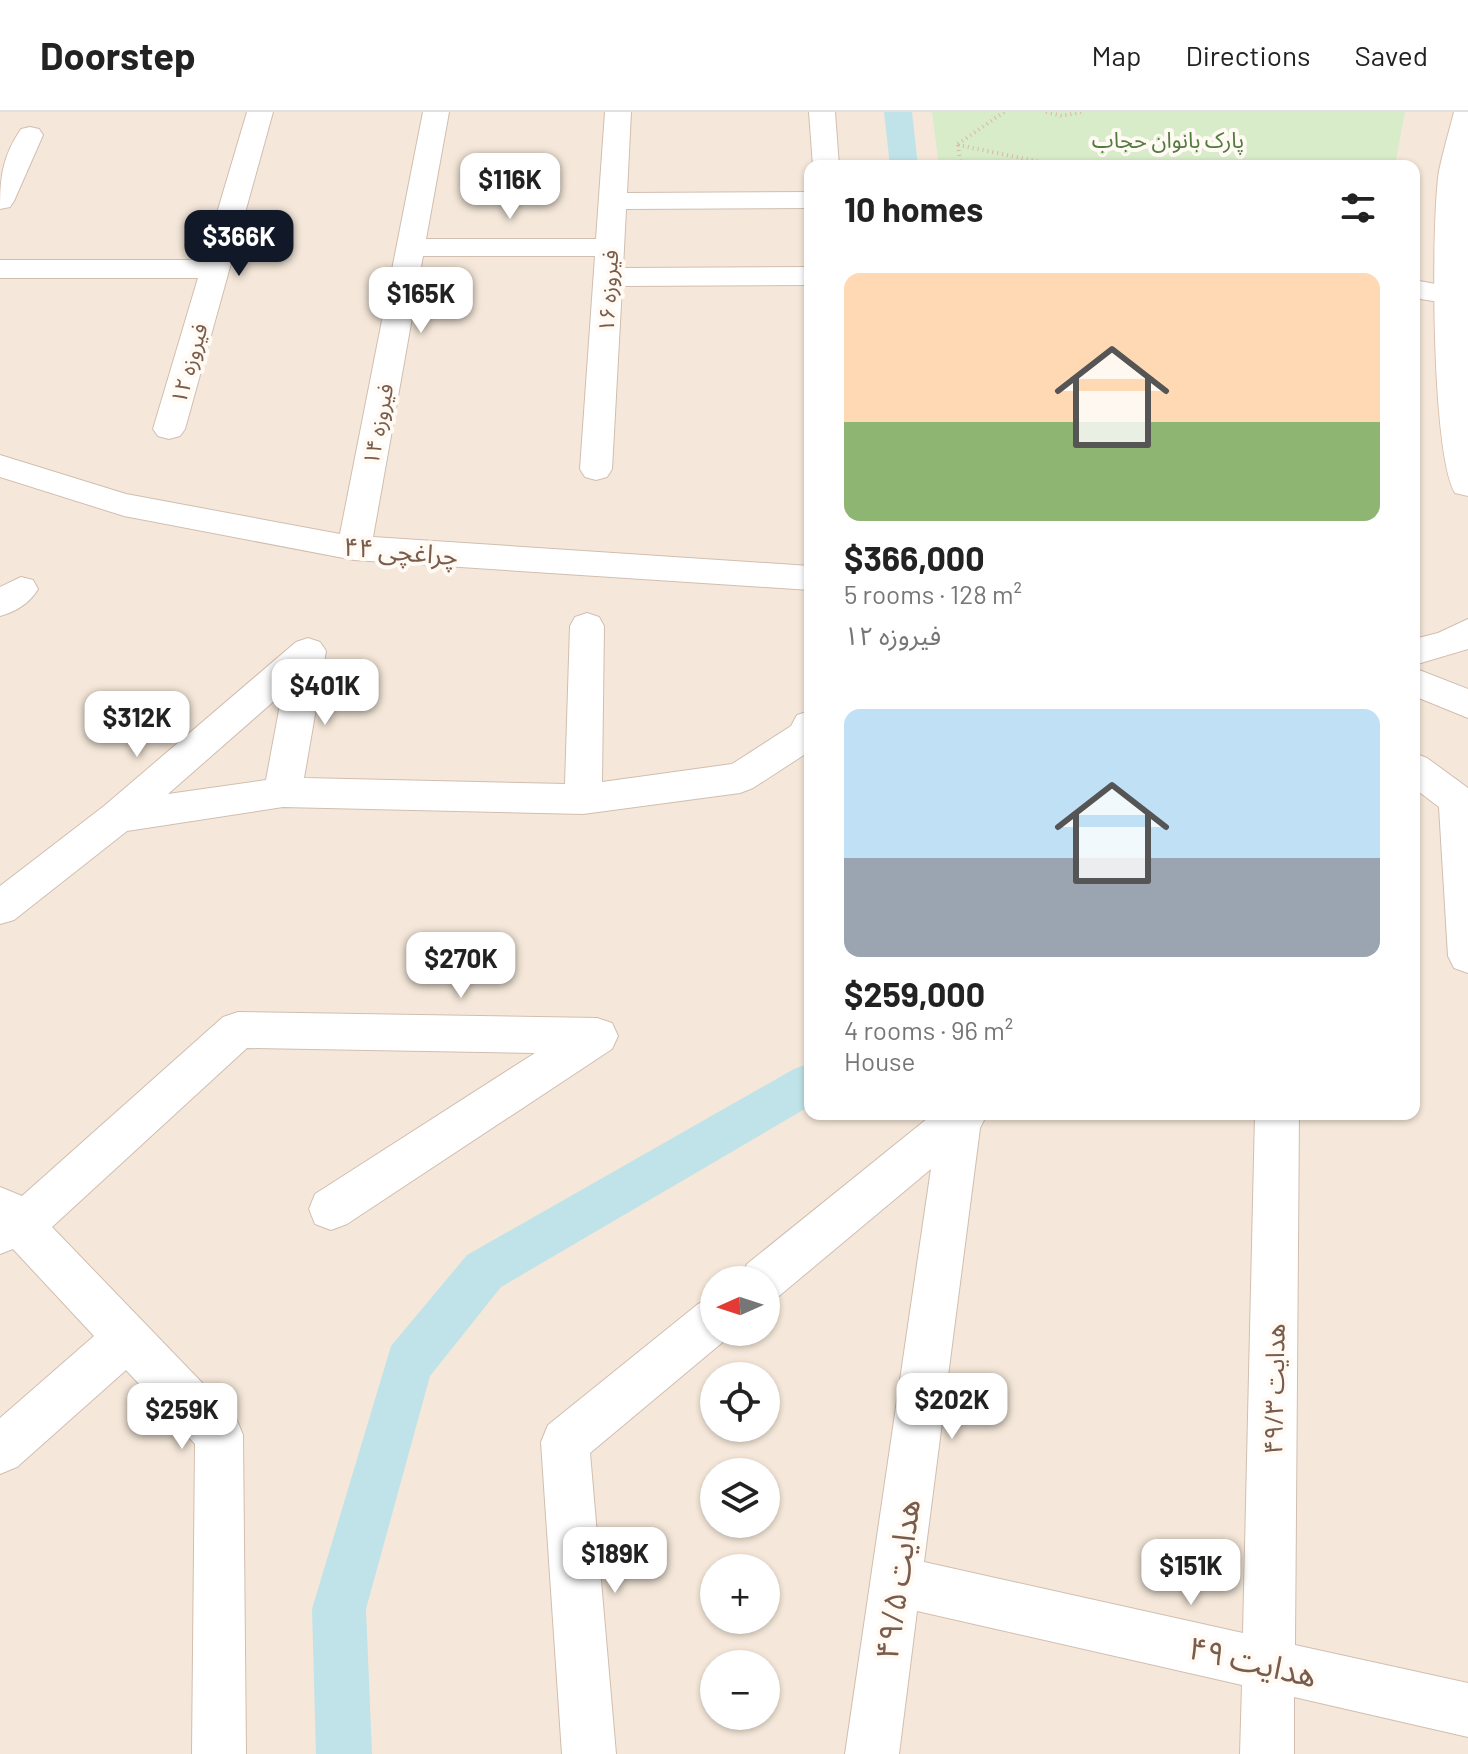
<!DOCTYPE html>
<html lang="en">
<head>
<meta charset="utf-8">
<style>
	body { margin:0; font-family:Barlow,"Noto Sans Arabic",sans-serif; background:#f2f2f2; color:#222; height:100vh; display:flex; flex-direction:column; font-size:30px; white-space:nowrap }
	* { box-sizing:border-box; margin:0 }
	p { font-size:26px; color:#767676 }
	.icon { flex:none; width:44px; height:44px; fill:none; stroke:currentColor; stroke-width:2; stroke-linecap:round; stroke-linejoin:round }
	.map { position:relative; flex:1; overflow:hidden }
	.side { position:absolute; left:804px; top:48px; width:616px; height:960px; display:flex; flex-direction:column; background:#fff; border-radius:16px; box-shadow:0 2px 6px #0004 }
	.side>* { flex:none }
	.needle { width:52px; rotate:267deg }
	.controls { position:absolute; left:700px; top:1154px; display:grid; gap:16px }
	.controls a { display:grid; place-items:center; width:80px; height:80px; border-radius:50%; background:#fff; box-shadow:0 2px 6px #0004; font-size:40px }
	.price { position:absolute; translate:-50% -68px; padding:0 18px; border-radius:16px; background:#fff; color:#222; font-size:26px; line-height:52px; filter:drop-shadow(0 2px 4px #0008) }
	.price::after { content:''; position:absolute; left:50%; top:48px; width:24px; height:18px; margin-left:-12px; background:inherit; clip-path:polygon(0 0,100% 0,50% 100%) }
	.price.on { background:#111827; color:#fff }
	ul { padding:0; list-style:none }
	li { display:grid; align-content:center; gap:16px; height:424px; padding:0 40px }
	li span { display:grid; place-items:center; height:248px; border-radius:16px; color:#555 }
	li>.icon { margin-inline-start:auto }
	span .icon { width:144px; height:144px; fill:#fffc; stroke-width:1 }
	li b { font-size:34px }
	h2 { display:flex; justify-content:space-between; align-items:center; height:96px; padding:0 40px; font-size:34px }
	header { display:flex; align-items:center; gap:48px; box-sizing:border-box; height:112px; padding:0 40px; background:#fff; border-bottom:2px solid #e0e0e0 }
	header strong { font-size:38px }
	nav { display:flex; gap:44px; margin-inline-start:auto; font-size:28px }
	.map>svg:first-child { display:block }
	.residential { fill:#f5e8da; fill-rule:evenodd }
	.green { fill:#d8ecc9 }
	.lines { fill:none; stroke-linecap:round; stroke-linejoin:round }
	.canal { fill:#bfe3e8; fill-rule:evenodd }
	.minor-casing { stroke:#d1beb0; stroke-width:2 }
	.secondary-casing { stroke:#d6c0b0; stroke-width:2 }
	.path { stroke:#d9b8a5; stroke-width:4; stroke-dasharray:1 4; stroke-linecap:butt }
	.minor { fill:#fff; fill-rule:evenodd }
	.secondary { fill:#fff; fill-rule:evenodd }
	.labels { text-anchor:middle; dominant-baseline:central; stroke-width:8; stroke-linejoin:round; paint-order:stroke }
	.far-park-label { font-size:22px; fill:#537a41; stroke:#fffaf3 }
	.far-street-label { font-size:22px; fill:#7a5c4d; stroke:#fffaf3 }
	.street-label { font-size:26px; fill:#7a5c4d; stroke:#fffaf3 }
	.near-street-label { font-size:32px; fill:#7a5c4d; stroke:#fffaf3 }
</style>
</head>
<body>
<header>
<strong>Doorstep</strong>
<nav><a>Map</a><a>Directions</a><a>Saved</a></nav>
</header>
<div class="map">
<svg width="1468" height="1642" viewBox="0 0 1468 1642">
	<rect width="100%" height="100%" fill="#fdf6ec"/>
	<path class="residential" d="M0 0H1468V1642H0ZM810 54H1414V1002H810ZM714 1168H766V1220H714ZM714 1264H766V1316H714ZM714 1360H766V1412H714ZM714 1456H766V1508H714ZM714 1552H766V1604H714Z"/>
	<path class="green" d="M932 0H1405L1395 54H939Z"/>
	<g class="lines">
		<g class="canal">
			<path d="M884 0H912L918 54H890Z"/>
			<path d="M810 951V994L501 1175 430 1264 366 1497 372 1642H316L312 1497 391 1234 467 1143 794 957Z"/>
		</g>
		<g class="minor-casing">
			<g id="minor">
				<path d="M247 0H273L185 317 180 324 169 327 158 324 153 317 198 166H0V148H203Z"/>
				<path d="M423 0H449L426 127H596L605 0H631L627 81 810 80V96L626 97 623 156 810 155V173L622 174 612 357 607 365 596 368 585 365 580 357 595 144H423L373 425 810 454V478L354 448 124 404 0 365V343L126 382 340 422Z"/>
				<path d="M809 0H835L839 54H813Z"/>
				<path d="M30 15 39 17 43 23 14 89 10 95 0 97C0 66 2 45 21 17Z"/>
				<path d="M1414 168 1462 177 1467 183 1462 189 1452 192 1414 186Z"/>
				<path d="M21 465 33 468 38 477C30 491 15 500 0 504V475Z"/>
				<path d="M587 501 599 505 604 514 602 670 732 652 791 614 797 603 810 599V639L753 676 740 681 583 702 283 695 127 719 14 808 0 812V774L104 694 296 530 308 526 320 530 326 539 304 666 565 672 570 514 575 505ZM282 582 266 668 168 682Z"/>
				<path d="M1468 507V537L1414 553V527L1438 521Z"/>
				<path d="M1414 556 1468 577V606L1414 584Z"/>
				<path d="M1414 641 1427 646 1468 676V861L1454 856 1448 844 1439 695 1414 676Z"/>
				<path d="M238 900 597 906 612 911 618 924 612 937 347 1112 331 1118 315 1112 309 1097 315 1082 535 941 247 936 52 1115 236 1306 243 1323 246 1642H192L195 1332 126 1258 17 1355 0 1362V1306L94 1224 13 1137 0 1142V1075L22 1084 223 905Z"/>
				<path d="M933 1002H987L980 1016 924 1450 1243 1521 1255 1002H1299L1295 1533 1468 1571V1625L1294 1585V1642H1240L1242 1573 917 1499 899 1642H845L931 1057 779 1184 766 1189V1168H740L747 1152Z"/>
				<path d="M714 1185V1220H732L730 1224 590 1341 616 1642H562L541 1330 548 1313 698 1192Z"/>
			</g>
		</g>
		<g class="secondary-casing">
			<path id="secondary" d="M1454 0H1468V384L1455 381C1431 341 1431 111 1439 59 1443 39 1449 20 1454 0Z"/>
		</g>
		<g class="path">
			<path d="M1046 0 1062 4 1081 0"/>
			<path d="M958 32 1004 0"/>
			<path d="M958 33 1060 54"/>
			<path d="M958 33 961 54"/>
		</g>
		<use href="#minor" class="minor"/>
		<use href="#secondary" class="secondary"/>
	</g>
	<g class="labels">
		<g class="far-park-label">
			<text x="1168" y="27">پارک بانوان حجاب</text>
		</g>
		<g class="far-street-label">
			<text transform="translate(607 179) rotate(-87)">فیروزه ۱۶</text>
			<text transform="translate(188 251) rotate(-74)">فیروزه ۱۲</text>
			<text transform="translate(377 312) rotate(-79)">فیروزه ۱۴</text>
		</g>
		<g class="street-label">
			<text transform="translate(401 438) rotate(5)">چراغچی ۴۴</text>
			<text transform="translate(1273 1277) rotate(-89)">هدایت ۴۹/۳</text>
		</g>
		<g class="near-street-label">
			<text transform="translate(896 1467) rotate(-82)">هدایت ۴۹/۵</text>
			<text transform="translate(1253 1548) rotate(13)">هدایت ۴۹</text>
		</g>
	</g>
</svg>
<div class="controls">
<a><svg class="needle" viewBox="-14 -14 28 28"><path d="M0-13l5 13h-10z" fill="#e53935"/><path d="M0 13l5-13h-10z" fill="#767676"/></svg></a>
<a><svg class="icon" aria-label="locate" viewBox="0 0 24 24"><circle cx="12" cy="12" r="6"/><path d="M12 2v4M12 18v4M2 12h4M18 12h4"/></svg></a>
<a><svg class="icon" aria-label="layers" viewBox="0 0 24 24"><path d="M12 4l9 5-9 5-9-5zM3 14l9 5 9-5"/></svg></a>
<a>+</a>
<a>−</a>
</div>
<b class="price" style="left:510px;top:109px">$116K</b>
<b class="price on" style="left:239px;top:166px">$366K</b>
<b class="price" style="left:421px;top:223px">$165K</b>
<b class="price" style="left:325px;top:615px">$401K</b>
<b class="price" style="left:137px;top:647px">$312K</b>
<b class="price" style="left:461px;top:888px">$270K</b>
<b class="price" style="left:952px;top:1329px">$202K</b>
<b class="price" style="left:182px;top:1339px">$259K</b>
<b class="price" style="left:615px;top:1483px">$189K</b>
<b class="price" style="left:1191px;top:1495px">$151K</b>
<section class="side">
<h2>10 homes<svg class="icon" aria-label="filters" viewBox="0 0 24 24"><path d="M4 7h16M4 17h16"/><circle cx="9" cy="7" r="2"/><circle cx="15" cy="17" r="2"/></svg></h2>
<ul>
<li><span style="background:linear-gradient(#ffd9b3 60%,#8fb573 0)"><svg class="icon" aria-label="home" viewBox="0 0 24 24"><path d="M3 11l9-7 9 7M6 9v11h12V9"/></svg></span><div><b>$366,000</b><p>5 rooms · 128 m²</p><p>فیروزه ۱۲</p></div></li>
<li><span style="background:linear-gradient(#bfe0f5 60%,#9aa5b1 0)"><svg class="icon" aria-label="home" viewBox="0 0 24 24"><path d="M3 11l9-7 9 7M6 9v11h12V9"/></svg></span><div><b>$259,000</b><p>4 rooms · 96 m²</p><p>House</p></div></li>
</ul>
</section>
</div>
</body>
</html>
